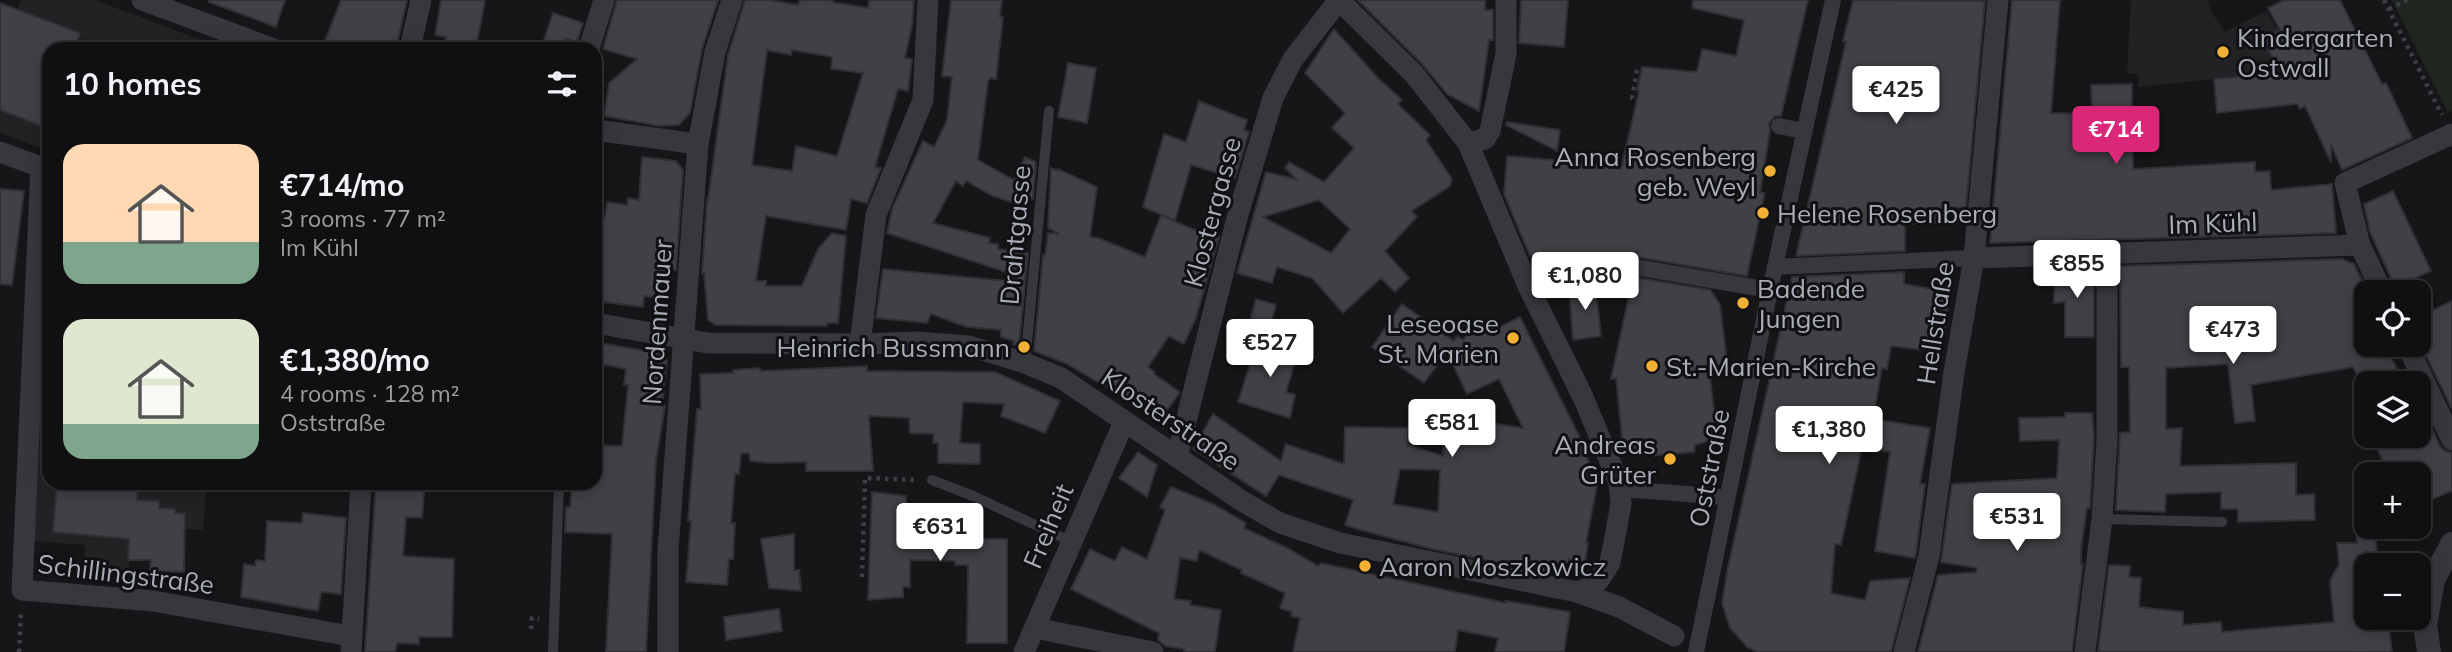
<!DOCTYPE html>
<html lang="en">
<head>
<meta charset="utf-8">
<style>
	body { margin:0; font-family:Mulish,sans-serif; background:#19191b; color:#f1f3f6; height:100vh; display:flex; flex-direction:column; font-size:26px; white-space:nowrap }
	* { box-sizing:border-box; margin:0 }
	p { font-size:23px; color:#9c9d9f }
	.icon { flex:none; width:38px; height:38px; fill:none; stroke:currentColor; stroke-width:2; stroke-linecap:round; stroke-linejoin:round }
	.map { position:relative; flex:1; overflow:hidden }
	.side { position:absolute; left:42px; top:42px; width:560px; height:448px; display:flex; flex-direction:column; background:#101012; border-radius:21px; box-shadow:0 4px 18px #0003,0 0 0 2px #303032 }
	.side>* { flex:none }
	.fabs { position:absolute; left:2354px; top:280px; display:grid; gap:14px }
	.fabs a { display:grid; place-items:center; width:77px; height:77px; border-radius:14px; background:#101012; box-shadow:0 4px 18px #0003,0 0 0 2px #303032; font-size:35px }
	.price { position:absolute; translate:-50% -60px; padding:0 16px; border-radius:7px; background:#fff; color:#222; font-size:23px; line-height:46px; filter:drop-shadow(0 2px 4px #0008) }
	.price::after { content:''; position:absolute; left:50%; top:42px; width:21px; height:16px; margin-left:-10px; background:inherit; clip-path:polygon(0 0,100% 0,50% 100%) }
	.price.active { background:#db2777; color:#fff }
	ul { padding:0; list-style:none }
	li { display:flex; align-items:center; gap:21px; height:175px; padding:0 21px }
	li span { display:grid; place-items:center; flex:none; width:196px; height:140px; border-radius:21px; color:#555 }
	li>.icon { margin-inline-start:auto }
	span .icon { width:84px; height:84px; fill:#fffc; stroke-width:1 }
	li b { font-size:30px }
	h2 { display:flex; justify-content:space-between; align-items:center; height:84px; padding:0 21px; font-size:30px }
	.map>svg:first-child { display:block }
	.built { fill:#222225 }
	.green { fill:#1e261f }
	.building { fill:#404145; stroke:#303034; stroke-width:2; fill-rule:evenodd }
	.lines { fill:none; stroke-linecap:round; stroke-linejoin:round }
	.path { stroke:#3d3f44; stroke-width:4.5; stroke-dasharray:3.5 5; stroke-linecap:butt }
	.service { stroke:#37383d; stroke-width:10 }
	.pedestrian { stroke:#37383d; stroke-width:16 }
	.minor { stroke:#37383d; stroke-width:21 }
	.tertiary { stroke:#37383d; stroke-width:24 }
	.poi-dot { fill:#f2b134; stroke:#111113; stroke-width:2.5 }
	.labels { text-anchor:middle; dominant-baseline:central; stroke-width:6; stroke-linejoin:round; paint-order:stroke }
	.poi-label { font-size:26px; fill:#a8adb8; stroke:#111113; text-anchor:start }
	.street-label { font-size:26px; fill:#a8adb8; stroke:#111113 }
</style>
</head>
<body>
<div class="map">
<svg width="2452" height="652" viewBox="0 0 2452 652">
	<rect width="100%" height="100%" fill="#161618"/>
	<g class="built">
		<path d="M21 0H95L225 49H49V151L0 133V52Z"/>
		<path d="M2131 0H2208L2210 10 2225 32 2267 11 2275 27 2300 15 2286 94 2270 73 2138 87V74L2127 73Z"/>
		<path d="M43 380H49V483H207L203 530 131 525 129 573 85 572V545L34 541Z"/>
	</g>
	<path class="green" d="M2392 0H2452V111L2448 113Z"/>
	<g class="building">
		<path d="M209 0H285L276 27 209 2Z"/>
		<path d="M341 0H407L396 49H348L325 41Z"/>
		<path d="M441 0H485L476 49H444L446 37 435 35Z"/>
		<path d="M617 0H718L702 49 690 113 679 125 660 126 604 116 609 83 637 59 603 49Z"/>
		<path d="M745 0H770L798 5 800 0H833L832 2 868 8 869 0H914L912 26 905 58 912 59 908 91 898 89 875 167 881 168 867 203 851 199 846 230 766 216 756 281H766V286H802L818 249 832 233 846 236 838 323H827V326L716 325 708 320 704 273H702L707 199 708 200 728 55ZM767 50 791 55 792 50 832 57 831 69 863 73 837 156 796 146 792 171 752 165Z"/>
		<path d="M951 0H1002L1000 17H1003L996 79 990 78 988 81 978 160 1014 180 1025 157 1036 162 1033 199 1020 195 1017 204 993 196 966 181 963 186 956 181 933 223 990 238 989 243 998 244V249L1028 253 1019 346 1013 344 1014 341 1001 337V330L967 327 931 314 927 323 876 318 883 269 1007 281 1009 273 887 233 892 209 923 141 934 147 947 120 952 77 942 76Z"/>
		<path d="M1358 0H1485V10H1493V40H1489L1479 111 1447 94 1423 65Z"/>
		<path d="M1521 0H1568L1564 47 1519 43Z"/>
		<path d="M1693 0H1808L1781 116H1775L1769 123 1770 131 1760 193H1764V196L1747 276 1637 257 1638 251 1544 272 1536 255 1530 256 1504 194 1507 156 1581 162 1621 169 1639 91H1637L1642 67 1697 72 1702 49 1736 56 1744 20 1692 8Z"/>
		<path d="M1853 0 1985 1 1966 207 1945 208V223L1905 224V251L1796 256 1846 42 1843 41Z"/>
		<path d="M2012 0H2060L2051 113 2092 114 2091 85 2132 84 2133 169 2255 162V172L2270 171 2271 190 2332 184 2336 233 1990 243Z"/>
		<path d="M2284 0H2340L2382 84 2386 83 2412 138 2342 170 2331 144V162L2305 106 2300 109 2297 104 2217 113 2214 79 2280 73 2263 39 2280 30 2268 8Z"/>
		<path d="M0 3 80 33 74 49H49V129L0 110Z"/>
		<path d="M553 13 583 23 577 42 566 39 565 49H541Z"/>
		<path d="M1334 29 1378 78 1402 100 1398 104 1430 135 1426 140 1452 179 1450 186 1412 211 1417 217 1385 251 1409 278 1395 292 1381 278 1343 313 1312 278 1277 267 1272 283 1237 273 1266 172 1296 179 1285 168 1289 162 1324 182 1354 148 1332 128 1345 113 1305 73ZM1319 200 1350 229 1331 253 1263 217Z"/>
		<path d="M1068 63 1096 68 1087 123 1058 117Z"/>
		<path d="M1199 101 1247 120 1244 130 1249 132 1235 178 1191 165 1175 221 1143 207 1164 134 1186 142Z"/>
		<path d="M1507 122 1560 130 1557 151 1506 125Z"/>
		<path d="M642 157 676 161 683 170 676 270 671 269 670 282 659 280 657 298 644 296 643 307 595 301V216L605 217 607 202 627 205 628 198 639 200Z"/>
		<path d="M1051 168 1058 171V169L1097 187 1090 237 1098 238 1145 257 1161 215 1192 229 1219 237 1196 318 1184 344 1169 336 1148 367 1155 372 1154 374 1180 392 1161 419 1067 364 1034 351 1043 255 1045 256 1048 233 1059 234 1048 228Z"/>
		<path d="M0 189 24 191 12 285 0 284Z"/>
		<path d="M2393 191 2431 271 2395 287 2370 232 2364 204Z"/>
		<path d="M2342 259 2354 264 2366 289V345H2384L2405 383H2366V387L2363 388 2353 367 2251 385 2255 421 2235 423 2228 364 2166 368V429L2182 428 2180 466 2296 463V495L2314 494 2315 520 2238 522V509H2221V492L2166 494 2165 512 2116 510 2120 433 2130 432 2129 367H2121L2120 266Z"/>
		<path d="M2094 267V337H2065V302L2054 303 2055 268Z"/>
		<path d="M1904 272V284L1950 292 1941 352 1891 346 1887 369 1882 368 1873 419 1930 428 1920 484H1925L1916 553 1915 558 1875 551 1890 452 1862 447 1841 545 1835 544 1831 593 1865 600 1870 581 1910 578 1891 652H1758L1747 647 1730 628 1722 603 1727 572 1792 277Z"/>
		<path d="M1633 277 1710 290 1720 304 1727 361 1722 362 1723 367 1709 369 1715 419 1714 426 1711 440 1695 445 1694 452 1649 456V452L1628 448 1622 437 1616 378 1611 379Z"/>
		<path d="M2418 278 2433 310 2452 301V409L2418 339Z"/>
		<path d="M1595 282 1601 336 1573 340 1569 288Z"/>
		<path d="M1256 299 1276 305 1270 327 1250 321Z"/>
		<path d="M1402 304 1454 341 1457 336 1463 340 1470 331 1486 323 1491 331 1520 317 1580 438 1597 485 1586 543H1588L1585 562 1569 559 1567 570 1545 567V572L1432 549 1357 529 1345 525 1353 500 1279 475 1266 496 1193 449 1213 414 1281 461 1286 444 1344 464 1345 427 1408 428V445L1443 456 1444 429 1480 431 1464 419 1523 428 1499 379 1467 394 1447 352 1424 383 1372 347ZM1400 469 1440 470 1438 512 1393 504Z"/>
		<path d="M1258 339 1299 350 1286 392 1295 395 1290 418 1238 402Z"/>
		<path d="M595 342 663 354 667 361 662 406H665L656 460 646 652H606L612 534 565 532 566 507H570L572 485 595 486V445L622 446 628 385H624L626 369 595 363Z"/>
		<path d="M867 366V371L995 372 1060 401 1045 433 1001 416 1004 404 963 402 960 443 980 444V464L938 463V443H933L934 434 910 433 909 418 869 416 873 471H806V462L770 463 750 461 749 453 741 454 739 474H735L731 523H735L733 559H729L727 585 686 582 691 521H688L697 409H701L700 374 733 373V370L760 368V371Z"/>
		<path d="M2418 400 2440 446 2445 451 2452 453V491L2418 505V474H2389L2371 436H2418Z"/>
		<path d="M2065 413H2092L2094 436 2090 508H2087L2081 548V564H2083L2072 652H1918L1938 575 1976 572 1977 568 1941 562 1952 484 2057 478 2059 440 2020 441 2019 418 2065 417Z"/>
		<path d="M1138 452 1157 465 1147 497 1119 478Z"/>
		<path d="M57 483H138L137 500 159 501V508L175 509V513L185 514 184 572 150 571 151 560H128L129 539 53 532Z"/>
		<path d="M376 483H425L422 518 406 517 403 556 454 559 452 637H419V644L397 643 395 652H365Z"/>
		<path d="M1171 487 1213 504 1246 523 1244 528 1287 548 1318 566 1321 563 1506 603V601L1570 612 1564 652H1495L1498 638 1458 630 1455 652H1293L1300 618 1291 616 1292 612 1280 608 1285 593 1241 573 1242 570 1199 550 1197 561 1180 558 1174 599 1191 601 1190 605 1221 610 1215 652H1184V649L1165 646 1158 640 1159 633 1071 589 1090 549 1115 561 1122 547 1147 559 1165 510 1160 507Z"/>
		<path d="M872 492 906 496V506H912L911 532H954L955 517 979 518V539H1007V643H967L968 565H955V561L910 560V587H903V597L868 600Z"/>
		<path d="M303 513 346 518 341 594 321 592 318 611 241 597 244 564 255 566 256 560 265 561 267 521 302 523Z"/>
		<path d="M2356 527H2375L2378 565H2366V618H2388L2392 652H2098L2109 565 2130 566 2129 577 2141 578 2139 607 2183 612V625L2221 622 2222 632 2334 622 2330 581 2339 564 2337 543H2357Z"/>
		<path d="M794 534V570H799L801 591 769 588 761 539Z"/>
		<path d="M779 609 782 631 726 640 724 617Z"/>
	</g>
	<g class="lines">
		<g class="path">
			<path d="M2384 0 2442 115"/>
			<path d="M2389 9 2407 0"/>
			<path d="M1637 70 1632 98 1638 101 1761 123"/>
			<path d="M862 577 865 478 916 480"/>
			<path d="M531 629 532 618 539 619"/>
			<path d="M19 652 21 611"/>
		</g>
		<g class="service">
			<path d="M1025 363 1049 111"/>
			<path d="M932 480 973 496 1072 542"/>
			<path d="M2102 519 2222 522"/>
			<path d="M553 652 559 483"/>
		</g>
		<g class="pedestrian">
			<path d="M1779 126 1803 131"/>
			<path d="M1775 267 1974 258"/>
			<path d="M1528 286 1623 265 1770 290"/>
			<path d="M1620 489 1715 496 1727 499"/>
			<path d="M1696 652 1770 290 1833 0"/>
		</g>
		<g class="minor">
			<path d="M142 0 274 49"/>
			<path d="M1339 0 1414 74 1468 143 1528 286 1582 395 1619 483 1621 504 1610 563 1599 580 1591 587 1577 592"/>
			<path d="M410 49 421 0"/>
			<path d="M589 49 604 0"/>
			<path d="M595 130 698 144"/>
			<path d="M1468 143 1485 139 1490 131 1506 54V0"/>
			<path d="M0 152 49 170"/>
			<path d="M41 167 22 590 153 601 350 636"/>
			<path d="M1974 258 2360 245"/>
			<path d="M2382 292 2360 245 2345 183 2452 134"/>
			<path d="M595 323 708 343 860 344 917 342 969 346 1025 363 1061 378 1242 501 1280 523 1340 543 1577 592 1619 607 1674 636"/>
			<path d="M860 344 876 215 923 100 928 0"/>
			<path d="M2407 345 2452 440"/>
			<path d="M1177 457 1237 218 1273 98 1293 59 1339 0"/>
			<path d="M1035 628 1153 652"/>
			<path d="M351 652 361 483"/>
			<path d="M668 652V551L698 144 715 52 732 0"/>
			<path d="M1024 652 1124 422"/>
			<path d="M1904 652 1929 556 1954 372 1974 258 1998 0"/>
			<path d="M2085 652 2102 519 2107 440V255"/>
		</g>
		<path class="tertiary" d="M2429 652 2425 625 2433 580 2452 544"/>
	</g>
	<g class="poi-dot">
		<circle cx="2223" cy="52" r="7"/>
		<circle cx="1770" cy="171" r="7"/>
		<circle cx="1763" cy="213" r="7"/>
		<circle cx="1743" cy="303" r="7"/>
		<circle cx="1513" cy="338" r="7"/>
		<circle cx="1024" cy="347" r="7"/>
		<circle cx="1652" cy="366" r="7"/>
		<circle cx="1670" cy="459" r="7"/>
		<circle cx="1365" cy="566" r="7"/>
	</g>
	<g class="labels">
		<g class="poi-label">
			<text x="2237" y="37">Kindergarten<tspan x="2237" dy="30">Ostwall</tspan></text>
			<text x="1756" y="156" text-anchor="end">Anna Rosenberg<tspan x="1756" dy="30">geb. Weyl</tspan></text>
			<text x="1777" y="213">Helene Rosenberg</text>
			<text x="1757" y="288">Badende<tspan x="1757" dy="30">Jungen</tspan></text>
			<text x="1499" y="323" text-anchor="end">Leseoase<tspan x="1499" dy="30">St. Marien</tspan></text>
			<text x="1010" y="347" text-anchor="end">Heinrich Bussmann</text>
			<text x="1666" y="366">St.-Marien-Kirche</text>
			<text x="1656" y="444" text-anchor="end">Andreas<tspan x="1656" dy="30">Grüter</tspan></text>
			<text x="1379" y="566">Aaron Moszkowicz</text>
		</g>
		<g class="street-label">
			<text transform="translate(1212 212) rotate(-75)">Klostergasse</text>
			<text transform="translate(2213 223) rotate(-2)">Im Kühl</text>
			<text transform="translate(1015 235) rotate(-85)">Drahtgasse</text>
			<text transform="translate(657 322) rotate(-86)">Nordenmauer</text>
			<text transform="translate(1935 323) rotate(-81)">Hellstraße</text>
			<text transform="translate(1171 419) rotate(34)">Klosterstraße</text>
			<text transform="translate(1709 468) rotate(-79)">Oststraße</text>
			<text transform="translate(1048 526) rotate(-67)">Freiheit</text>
			<text transform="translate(126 574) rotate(7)">Schillingstraße</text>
		</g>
	</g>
</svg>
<div class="fabs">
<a><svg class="icon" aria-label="locate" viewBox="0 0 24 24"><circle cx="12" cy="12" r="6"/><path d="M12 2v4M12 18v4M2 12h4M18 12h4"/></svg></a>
<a><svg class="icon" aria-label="layers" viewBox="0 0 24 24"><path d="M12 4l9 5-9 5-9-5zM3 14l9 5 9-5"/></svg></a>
<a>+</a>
<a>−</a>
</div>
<b class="price" style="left:1896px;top:126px">€425</b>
<b class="price active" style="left:2116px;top:166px">€714</b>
<b class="price" style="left:2077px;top:300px">€855</b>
<b class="price" style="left:1585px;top:312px">€1,080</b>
<b class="price" style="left:2233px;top:366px">€473</b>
<b class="price" style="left:1270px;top:379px">€527</b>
<b class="price" style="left:1452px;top:459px">€581</b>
<b class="price" style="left:1829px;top:466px">€1,380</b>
<b class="price" style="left:2017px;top:553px">€531</b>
<b class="price" style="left:940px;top:563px">€631</b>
<section class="side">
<h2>10 homes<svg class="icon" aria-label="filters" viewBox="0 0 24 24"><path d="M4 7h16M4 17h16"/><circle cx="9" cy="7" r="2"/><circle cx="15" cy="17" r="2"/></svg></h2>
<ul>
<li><span style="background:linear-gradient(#ffd9b3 70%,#7fa58c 0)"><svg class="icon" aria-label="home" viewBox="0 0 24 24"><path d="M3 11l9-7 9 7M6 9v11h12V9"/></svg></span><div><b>€714/mo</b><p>3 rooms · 77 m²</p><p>Im Kühl</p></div></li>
<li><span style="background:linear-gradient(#dfe7d0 75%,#7fa58c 0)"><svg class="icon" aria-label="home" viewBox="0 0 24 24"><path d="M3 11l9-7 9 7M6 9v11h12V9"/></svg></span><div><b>€1,380/mo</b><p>4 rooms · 128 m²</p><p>Oststraße</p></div></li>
</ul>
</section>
</div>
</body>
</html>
